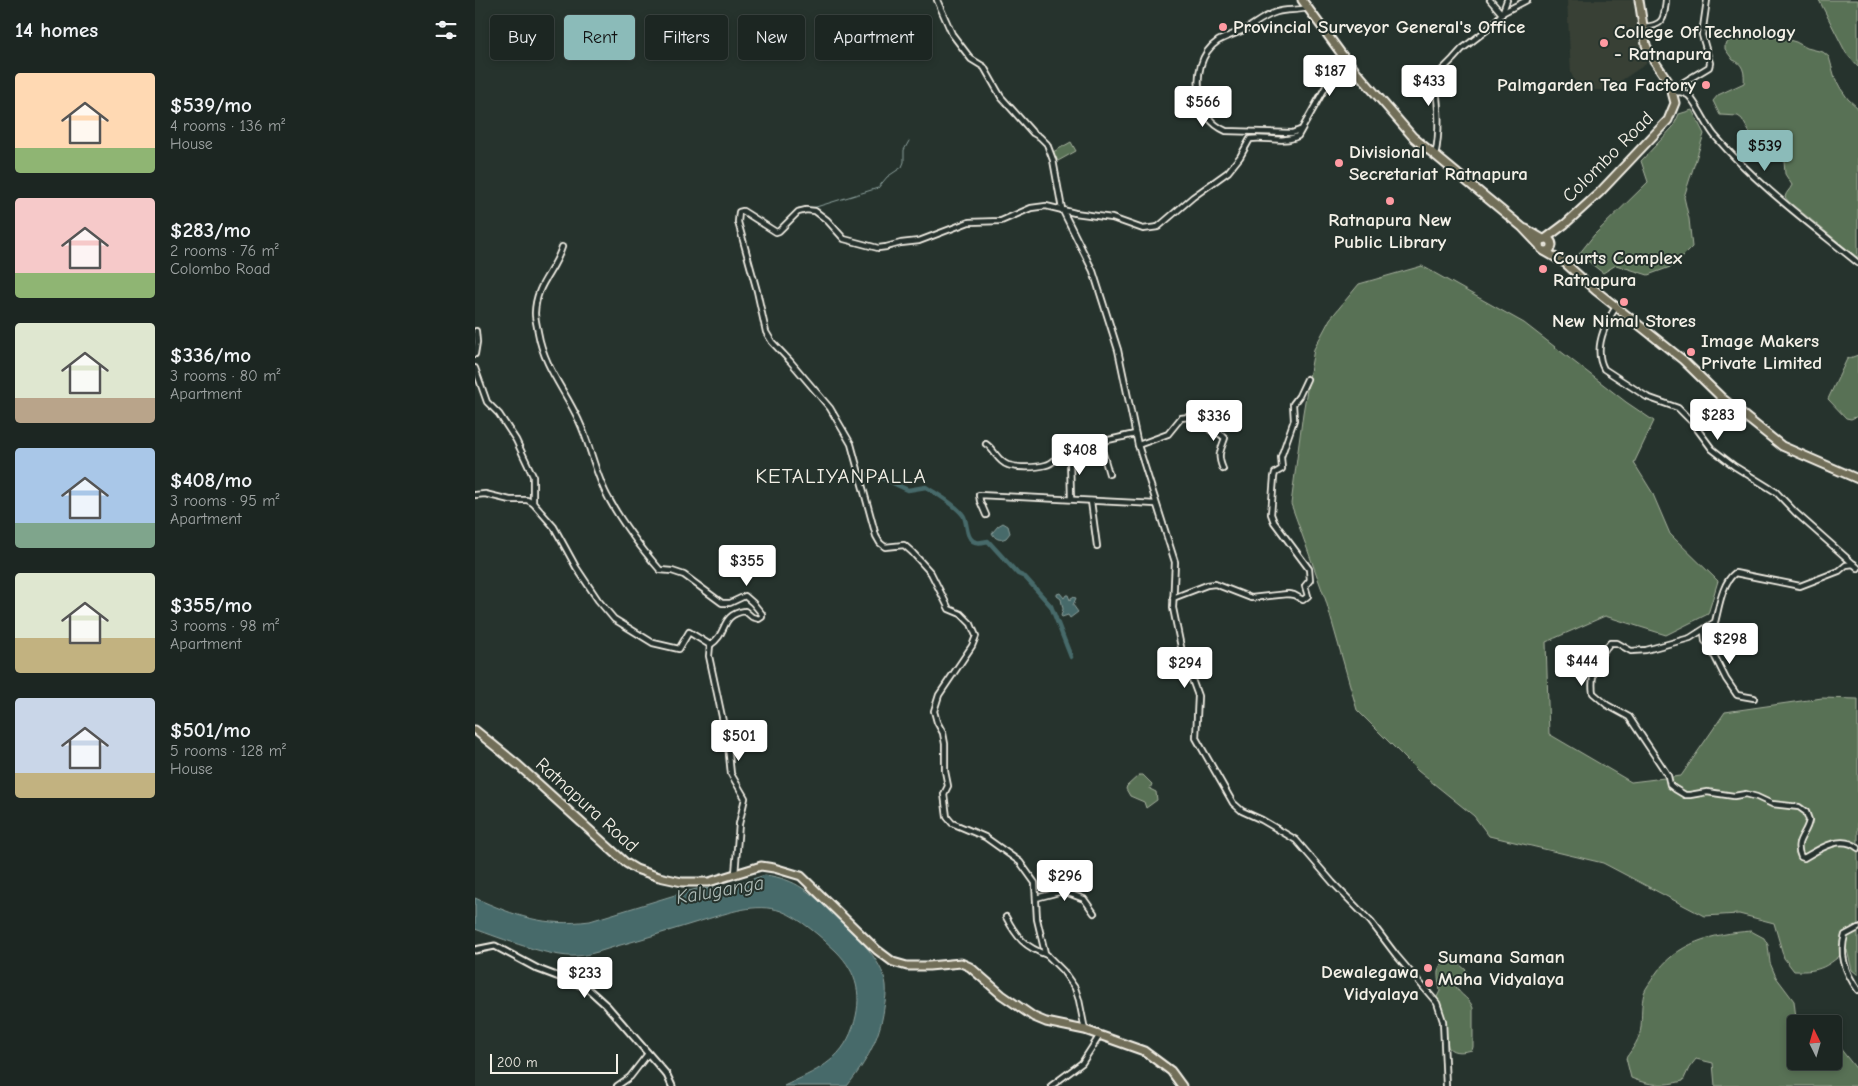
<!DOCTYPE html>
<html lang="en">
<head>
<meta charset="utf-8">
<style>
	body { margin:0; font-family:"Comic Neue",sans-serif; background:#29322f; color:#f1f3f6; height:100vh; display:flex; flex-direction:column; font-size:19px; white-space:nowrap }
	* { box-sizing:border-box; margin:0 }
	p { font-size:16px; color:#a0a5a5 }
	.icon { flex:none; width:28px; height:28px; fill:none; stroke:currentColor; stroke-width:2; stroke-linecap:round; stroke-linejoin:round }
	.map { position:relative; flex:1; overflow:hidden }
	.panel { display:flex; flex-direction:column; background:#1c2622; width:475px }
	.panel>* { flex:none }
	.banner { position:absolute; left:15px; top:15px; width:475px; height:45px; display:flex; gap:10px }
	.needle { width:32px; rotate:355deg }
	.tools { position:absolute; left:1312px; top:1015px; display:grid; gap:10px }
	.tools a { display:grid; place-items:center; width:55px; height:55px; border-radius:5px; background:#1c2622; box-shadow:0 2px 8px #0003,0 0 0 1px #3a4340; font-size:25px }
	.scale { position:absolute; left:15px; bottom:12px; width:128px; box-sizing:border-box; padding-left:5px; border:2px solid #f4f1e8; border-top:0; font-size:14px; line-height:18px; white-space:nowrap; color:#f4f1e8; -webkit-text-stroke:4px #26332d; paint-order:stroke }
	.price { position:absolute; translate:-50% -42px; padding:0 11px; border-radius:5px; background:#fff; color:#222; font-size:16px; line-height:32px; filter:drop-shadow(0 1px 2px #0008) }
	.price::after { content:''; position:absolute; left:50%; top:30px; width:15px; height:11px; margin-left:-8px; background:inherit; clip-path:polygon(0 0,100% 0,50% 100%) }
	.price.on { background:#8bbbb9; color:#111 }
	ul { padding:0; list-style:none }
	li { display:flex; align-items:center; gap:15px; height:125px; padding:0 15px }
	li span { display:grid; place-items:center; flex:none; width:140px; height:100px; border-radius:5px; color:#555 }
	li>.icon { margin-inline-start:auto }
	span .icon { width:60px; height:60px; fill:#fffc; stroke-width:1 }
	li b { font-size:21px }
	h2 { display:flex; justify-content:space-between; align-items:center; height:60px; padding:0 15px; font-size:21px }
	.pill { padding:0 18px; border-radius:5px; background:#1c2622; box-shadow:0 2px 8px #0003,0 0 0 1px #3a4340; font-size:18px; line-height:45px }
	.pill.on { background:#8bbbb9; color:#111 }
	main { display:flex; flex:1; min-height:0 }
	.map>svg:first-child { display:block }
	.built { fill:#384036 }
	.green { fill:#597155; stroke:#a6b19e }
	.water { fill:#466a6a; stroke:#8ca09c }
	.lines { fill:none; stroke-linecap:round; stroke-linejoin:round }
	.stream { stroke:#8ca09c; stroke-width:1 }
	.canal { stroke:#466a6a; stroke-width:4.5 }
	.minor-casing { stroke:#f4f1e8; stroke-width:8 }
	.tertiary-casing { stroke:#f4f1e8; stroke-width:9 }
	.primary-casing { stroke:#f4f1e8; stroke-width:11 }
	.trunk-casing { stroke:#f4f1e8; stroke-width:11 }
	.minor { stroke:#26332d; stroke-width:4.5 }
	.tertiary { stroke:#26332d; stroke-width:5 }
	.primary { stroke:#716e59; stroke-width:7 }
	.trunk { stroke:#716e59; stroke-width:7 }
	.poi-dot { fill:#ff9aa2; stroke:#26332d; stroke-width:2 }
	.labels { text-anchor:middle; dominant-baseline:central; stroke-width:4; stroke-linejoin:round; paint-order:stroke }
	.poi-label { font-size:19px; font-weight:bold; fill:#f4f1e8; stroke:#26332d; text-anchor:start }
	.street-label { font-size:19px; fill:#f4f1e8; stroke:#26332d }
	.water-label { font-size:20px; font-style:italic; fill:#aebbb6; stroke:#26332d }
	.quarter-label { font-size:21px; letter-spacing:1px; fill:#f4f1e8; stroke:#26332d }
</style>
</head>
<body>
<main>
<section class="panel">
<h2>14 homes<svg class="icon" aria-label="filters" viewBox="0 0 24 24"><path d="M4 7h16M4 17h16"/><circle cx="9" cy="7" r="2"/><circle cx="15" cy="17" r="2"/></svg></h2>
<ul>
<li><span style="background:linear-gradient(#ffd9b3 75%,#8fb573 0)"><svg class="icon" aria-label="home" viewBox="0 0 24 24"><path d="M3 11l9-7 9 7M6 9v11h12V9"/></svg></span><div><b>$539/mo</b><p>4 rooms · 136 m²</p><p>House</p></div></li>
<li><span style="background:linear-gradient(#f6c9c9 75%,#8fb573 0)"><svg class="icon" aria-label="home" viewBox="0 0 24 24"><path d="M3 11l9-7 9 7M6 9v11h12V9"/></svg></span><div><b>$283/mo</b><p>2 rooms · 76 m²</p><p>Colombo Road</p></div></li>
<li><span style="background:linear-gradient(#dfe7d0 75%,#b9a48a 0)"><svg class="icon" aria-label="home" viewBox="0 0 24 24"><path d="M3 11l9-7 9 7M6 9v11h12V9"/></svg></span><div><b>$336/mo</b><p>3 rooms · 80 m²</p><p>Apartment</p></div></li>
<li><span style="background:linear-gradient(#a9c7e8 75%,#7fa58c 0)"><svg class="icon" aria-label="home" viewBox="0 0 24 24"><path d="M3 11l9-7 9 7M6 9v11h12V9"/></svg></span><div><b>$408/mo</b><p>3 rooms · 95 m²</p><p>Apartment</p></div></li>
<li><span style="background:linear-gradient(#dfe7d0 65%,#c2b280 0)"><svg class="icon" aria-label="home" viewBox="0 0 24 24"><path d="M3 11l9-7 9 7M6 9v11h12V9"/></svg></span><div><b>$355/mo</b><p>3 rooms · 98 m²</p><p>Apartment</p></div></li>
<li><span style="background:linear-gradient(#c9d6e8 75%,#c2b280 0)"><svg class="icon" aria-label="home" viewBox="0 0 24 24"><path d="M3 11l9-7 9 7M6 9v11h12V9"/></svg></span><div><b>$501/mo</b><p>5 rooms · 128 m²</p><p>House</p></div></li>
</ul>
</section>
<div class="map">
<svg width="1383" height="1086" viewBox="0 0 1383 1086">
	<rect width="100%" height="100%" fill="#26332d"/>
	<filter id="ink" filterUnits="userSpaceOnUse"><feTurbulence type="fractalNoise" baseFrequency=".02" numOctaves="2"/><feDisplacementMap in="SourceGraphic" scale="10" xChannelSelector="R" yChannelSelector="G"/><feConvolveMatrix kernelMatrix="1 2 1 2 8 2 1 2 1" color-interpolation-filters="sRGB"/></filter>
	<g filter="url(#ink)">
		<path class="built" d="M1092 0H1160L1164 37 1166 49 1172 59 1171 64 1132 90H1113L1100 82 1096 73Z"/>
		<g class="green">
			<path d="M1344 0H1383V67L1371 53Z"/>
			<path d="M1288 37 1307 38 1321 42 1332 48 1348 52 1354 57 1360 78 1366 89 1373 99 1383 108V258L1313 201 1310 197C1311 192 1315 190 1317 185L1310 174 1309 161 1304 157 1294 153 1281 144 1267 119 1263 116 1245 115 1238 101 1243 95 1269 83C1270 73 1268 63 1258 60L1250 49V44L1256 39Z"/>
			<path d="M1217 110 1229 134 1209 197 1214 219 1217 247 1198 266 1173 275 1141 265 1128 273 1104 254 1119 235 1173 182 1166 161 1198 127 1204 114Z"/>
			<path d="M596 142 601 151 583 161 578 152Z"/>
			<path d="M947 266 1049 323 1151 402 1179 421 1159 463 1177 492 1195 534 1243 581 1233 614 1191 635 1130 616 1071 642 1074 734 1156 782 1206 776 1250 712 1347 698 1383 699V975L1377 970 1372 950C1352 966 1347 972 1319 971L1309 958 1299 923 1264 914 1229 916 1128 863 1014 836 999 816 943 771 882 710 851 601 816 504 828 413 839 349 855 319 884 284Z"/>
			<path d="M1383 355V416L1376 419 1371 418 1353 399 1372 359Z"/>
			<path d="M664 775H668L677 784 675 789 681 792 682 800 671 808 669 802 655 796 651 789 652 786Z"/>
			<path d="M1276 931 1289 938 1293 945 1295 963 1301 977 1319 1001 1321 1018 1327 1024H1321V1061H1359V1044L1364 1047 1383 1071V1086H1240L1238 1063 1221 1059 1214 1068 1208 1081C1188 1086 1175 1086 1156 1078L1151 1058C1158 1048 1165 1039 1166 1027 1167 1015 1166 1005 1169 993 1171 987 1176 982 1179 976 1202 942 1237 934 1276 931Z"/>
			<path d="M977 958 991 970 990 975 981 982C979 993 995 997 998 1008V1047L997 1050C989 1052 979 1054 973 1047L969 1017 962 997 965 991C963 975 958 965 977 958Z"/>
		</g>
		<g class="water">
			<path d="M528 523 533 526 535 533 531 538C525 541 520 539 517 533L523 526Z"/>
			<path d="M585 593 589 598 591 595H593L595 600 597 597 601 598 598 605 603 612 595 618 593 615 587 617 586 616 588 609 586 599 582 596V594Z"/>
			<path d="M290 875C322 879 335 893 358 913 376 929 408 960 411 985 412 993 410 1001 409 1008 405 1038 391 1063 372 1086H309C340 1071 366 1062 378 1027 388 997 383 973 361 951 346 937 325 918 306 911 281 902 253 913 229 920 200 929 171 938 142 946 129 950 115 955 102 956 76 958 25 938 0 929V898C41 916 69 927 115 921L213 891 222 889 248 888Z"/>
		</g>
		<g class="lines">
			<path class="stream" d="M311 221 323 208 341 207 403 188 412 177 427 167 429 162V150L434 141"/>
			<path class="canal" d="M387 476 390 474 403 476 433 490 451 487C463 495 480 504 488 515 493 522 490 536 498 541 503 544 508 542 513 541L543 574 550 577 576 606 596 657"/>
			<g class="minor-casing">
				<g id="minor">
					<path d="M462 0 477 34 496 59 509 67 526 97 558 133 565 137 572 144 578 160 587 209 618 271 643 350 663 445 700 562 698 608 707 652 723 696 721 738 758 803 767 811 787 820 821 840 858 883 896 922 921 955 962 1003 968 1021 971 1086"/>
					<path d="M1015 0 1027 14"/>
					<path d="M1029 12 1052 0"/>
					<path d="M1168 27C1189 26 1189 19 1191 0"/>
					<path d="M1198 92C1204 91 1208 92 1213 95 1221 101 1232 127 1240 136 1281 184 1334 223 1383 263"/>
					<path d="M1203 92 1208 86 1209 82 1234 67 1235 63 1227 35 1232 0"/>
					<path d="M825 130 817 133 751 131C735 124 729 113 725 96 721 76 725 53 743 41 752 36 762 33 771 29 781 23 791 15 802 12 811 9 822 11 832 8"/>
					<path d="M960 156C966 129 963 105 960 77L978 59 987 49 1013 29 1027 14 1032 0"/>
					<path d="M1141 307C1130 324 1118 349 1129 369L1172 397 1203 408 1217 422 1237 449 1259 466 1301 492 1321 513 1383 568"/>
					<path d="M0 354 2 342 1 331"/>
					<path d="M0 368 12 402 24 414 41 440 58 476V503"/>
					<path d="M731 415C735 440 737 425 750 438 745 452 742 455 748 469"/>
					<path d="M625 443 634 474"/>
					<path d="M511 444C520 450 522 461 533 465 543 468 560 468 571 465 578 464 580 458 586 455 603 445 640 439 660 434"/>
					<path d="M663 445 693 434 706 418 748 413"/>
					<path d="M0 495 10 494 35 500H52L58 503 79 527 101 567 123 600 139 619 178 643 204 649 214 632 235 645C254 633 244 615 270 611L277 617 284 619 287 617V614L278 603 270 596 255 603H247L209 575 197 571 185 570C166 548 148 525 134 499 120 475 116 446 104 421 90 390 69 367 63 332 62 326 60 319 60 313 61 283 79 273 87 247"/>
					<path d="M596 499 595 458 599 450"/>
					<path d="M616 501 622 546"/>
					<path d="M511 515 505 501 504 495 681 504"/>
					<path d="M1379 564 1371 565 1364 571 1325 586 1260 573C1247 583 1244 607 1240 622L1215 638 1171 650 1156 651 1142 643H1135C1123 657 1115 675 1118 693L1132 705 1154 717 1186 765 1193 776 1195 785 1200 789 1210 795H1215L1232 792 1259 796 1271 794 1282 797 1297 804 1324 807 1331 812 1334 820C1332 835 1318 840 1326 857L1329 858C1344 849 1366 834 1383 848"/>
					<path d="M698 598 732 585 740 584 776 598 813 594 819 595 828 600 833 596 830 586 835 580 834 569 799 522 796 514 799 477 800 473 807 469 806 457 819 420 818 404 824 396 832 379"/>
					<path d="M1229 631 1230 641 1234 645 1251 679 1262 695 1279 698"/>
					<path d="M235 645 234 656 253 745 256 774 270 798 264 824 260 874"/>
					<path d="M561 898 588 891 609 899 619 913"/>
					<path d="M531 917C542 938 550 947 572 955"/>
					<path d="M1383 990C1371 974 1364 955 1370 935L1383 928"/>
					<path d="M610 1030 604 1000 600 988 588 971 570 953 562 919 560 883 545 862 510 837 477 823 472 817 469 794 473 786 470 771V744L468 733 462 722 459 711 464 695 497 646 501 636 496 624 486 614 474 609 456 573 437 552 429 545 410 547 405 543 401 536 376 444 355 408 315 361 297 342 291 332 282 291 263 222 264 212 268 211 301 232 304 231 323 212 331 210 340 211 352 220 369 239 403 248 411 247 426 243 444 241 494 222 526 221 556 208 571 206 600 213 637 218 668 229 683 227 718 197 753 172 765 157 775 139C791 136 808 144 823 136L868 56"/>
					<path d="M142 1086 155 1077 172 1055"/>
					<path d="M576 1086 607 1063 625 1035"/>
				</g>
			</g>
			<g class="tertiary-casing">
				<path id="tertiary" d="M0 950 20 946 63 969 111 987 132 1006 192 1075 197 1086"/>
			</g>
			<g class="primary-casing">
				<g id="primary">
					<path d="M827 0 868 56 938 137 1047 227 1065 246"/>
					<path d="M1051 229 1068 239"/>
				</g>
			</g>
			<g class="trunk-casing">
				<g id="trunk">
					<circle cx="1071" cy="245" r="6"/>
					<path d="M1070 239 1090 224 1124 193 1193 120 1200 103 1195 84 1176 56 1171 45 1164 0"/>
					<path d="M1069 251 1090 263 1120 290 1208 360 1247 398 1307 446 1383 479"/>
					<path d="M0 730 43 765 151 863 161 869 184 877 207 882H234L286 866 299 868 326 876 402 950 418 962 432 966H454L486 963 495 967 527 995 559 1017 571 1022 610 1030 669 1051 696 1071 707 1086"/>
				</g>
			</g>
			<use href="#minor" class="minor"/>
			<use href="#tertiary" class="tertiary"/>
			<use href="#primary" class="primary"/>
			<use href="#trunk" class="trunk"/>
		</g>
	</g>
	<g class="poi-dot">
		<circle cx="748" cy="27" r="5"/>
		<circle cx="1129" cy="43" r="5"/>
		<circle cx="1231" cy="85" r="5"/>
		<circle cx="864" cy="163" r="5"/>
		<circle cx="915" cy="201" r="5"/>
		<circle cx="1068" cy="269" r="5"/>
		<circle cx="1149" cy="302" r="5"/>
		<circle cx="1216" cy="352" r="5"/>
		<circle cx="953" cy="968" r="5"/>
		<circle cx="954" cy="983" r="5"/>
	</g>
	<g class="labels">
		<g class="poi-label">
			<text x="758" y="27">Provincial Surveyor General's Office</text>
			<text x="1139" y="32">College Of Technology<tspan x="1139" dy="22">- Ratnapura</tspan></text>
			<text x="1221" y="85" text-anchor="end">Palmgarden Tea Factory</text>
			<text x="874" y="152">Divisional<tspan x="874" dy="22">Secretariat Ratnapura</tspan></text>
			<text x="915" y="220" text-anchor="middle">Ratnapura New<tspan x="915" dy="22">Public Library</tspan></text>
			<text x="1078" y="258">Courts Complex<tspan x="1078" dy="22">Ratnapura</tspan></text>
			<text x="1149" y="321" text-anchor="middle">New Nimal Stores</text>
			<text x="1226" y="341">Image Makers<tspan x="1226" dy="22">Private Limited</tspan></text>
			<text x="963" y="957">Sumana Saman<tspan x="963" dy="22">Maha Vidyalaya</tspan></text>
			<text x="944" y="972" text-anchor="end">Dewalegawa<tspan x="944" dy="22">Vidyalaya</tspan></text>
		</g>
		<g class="street-label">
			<text transform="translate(1133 157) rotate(-45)">Colombo Road</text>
			<text transform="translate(112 805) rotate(42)">Ratnapura Road</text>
		</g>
		<g class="water-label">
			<text transform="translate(245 890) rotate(-10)">Kaluganga</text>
		</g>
		<g class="quarter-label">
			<text x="366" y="476">KETALIYANPALLA</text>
		</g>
	</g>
</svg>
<div class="tools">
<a><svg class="needle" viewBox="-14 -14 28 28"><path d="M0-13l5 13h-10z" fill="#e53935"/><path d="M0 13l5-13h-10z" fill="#a0a5a5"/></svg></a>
</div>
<div class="scale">200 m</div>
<b class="price" style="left:855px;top:97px">$187</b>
<b class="price" style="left:954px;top:107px">$433</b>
<b class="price" style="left:728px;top:128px">$566</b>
<b class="price on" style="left:1290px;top:172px">$539</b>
<b class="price" style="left:1243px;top:441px">$283</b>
<b class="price" style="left:739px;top:442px">$336</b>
<b class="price" style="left:605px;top:476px">$408</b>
<b class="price" style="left:272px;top:587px">$355</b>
<b class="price" style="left:1255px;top:665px">$298</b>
<b class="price" style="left:1107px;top:687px">$444</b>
<b class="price" style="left:710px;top:689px">$294</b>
<b class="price" style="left:264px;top:762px">$501</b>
<b class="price" style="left:590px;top:902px">$296</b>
<b class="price" style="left:110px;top:999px">$233</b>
<div class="banner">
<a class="pill">Buy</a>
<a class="pill on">Rent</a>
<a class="pill">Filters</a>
<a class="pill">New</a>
<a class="pill">Apartment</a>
</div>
</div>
</main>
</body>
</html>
